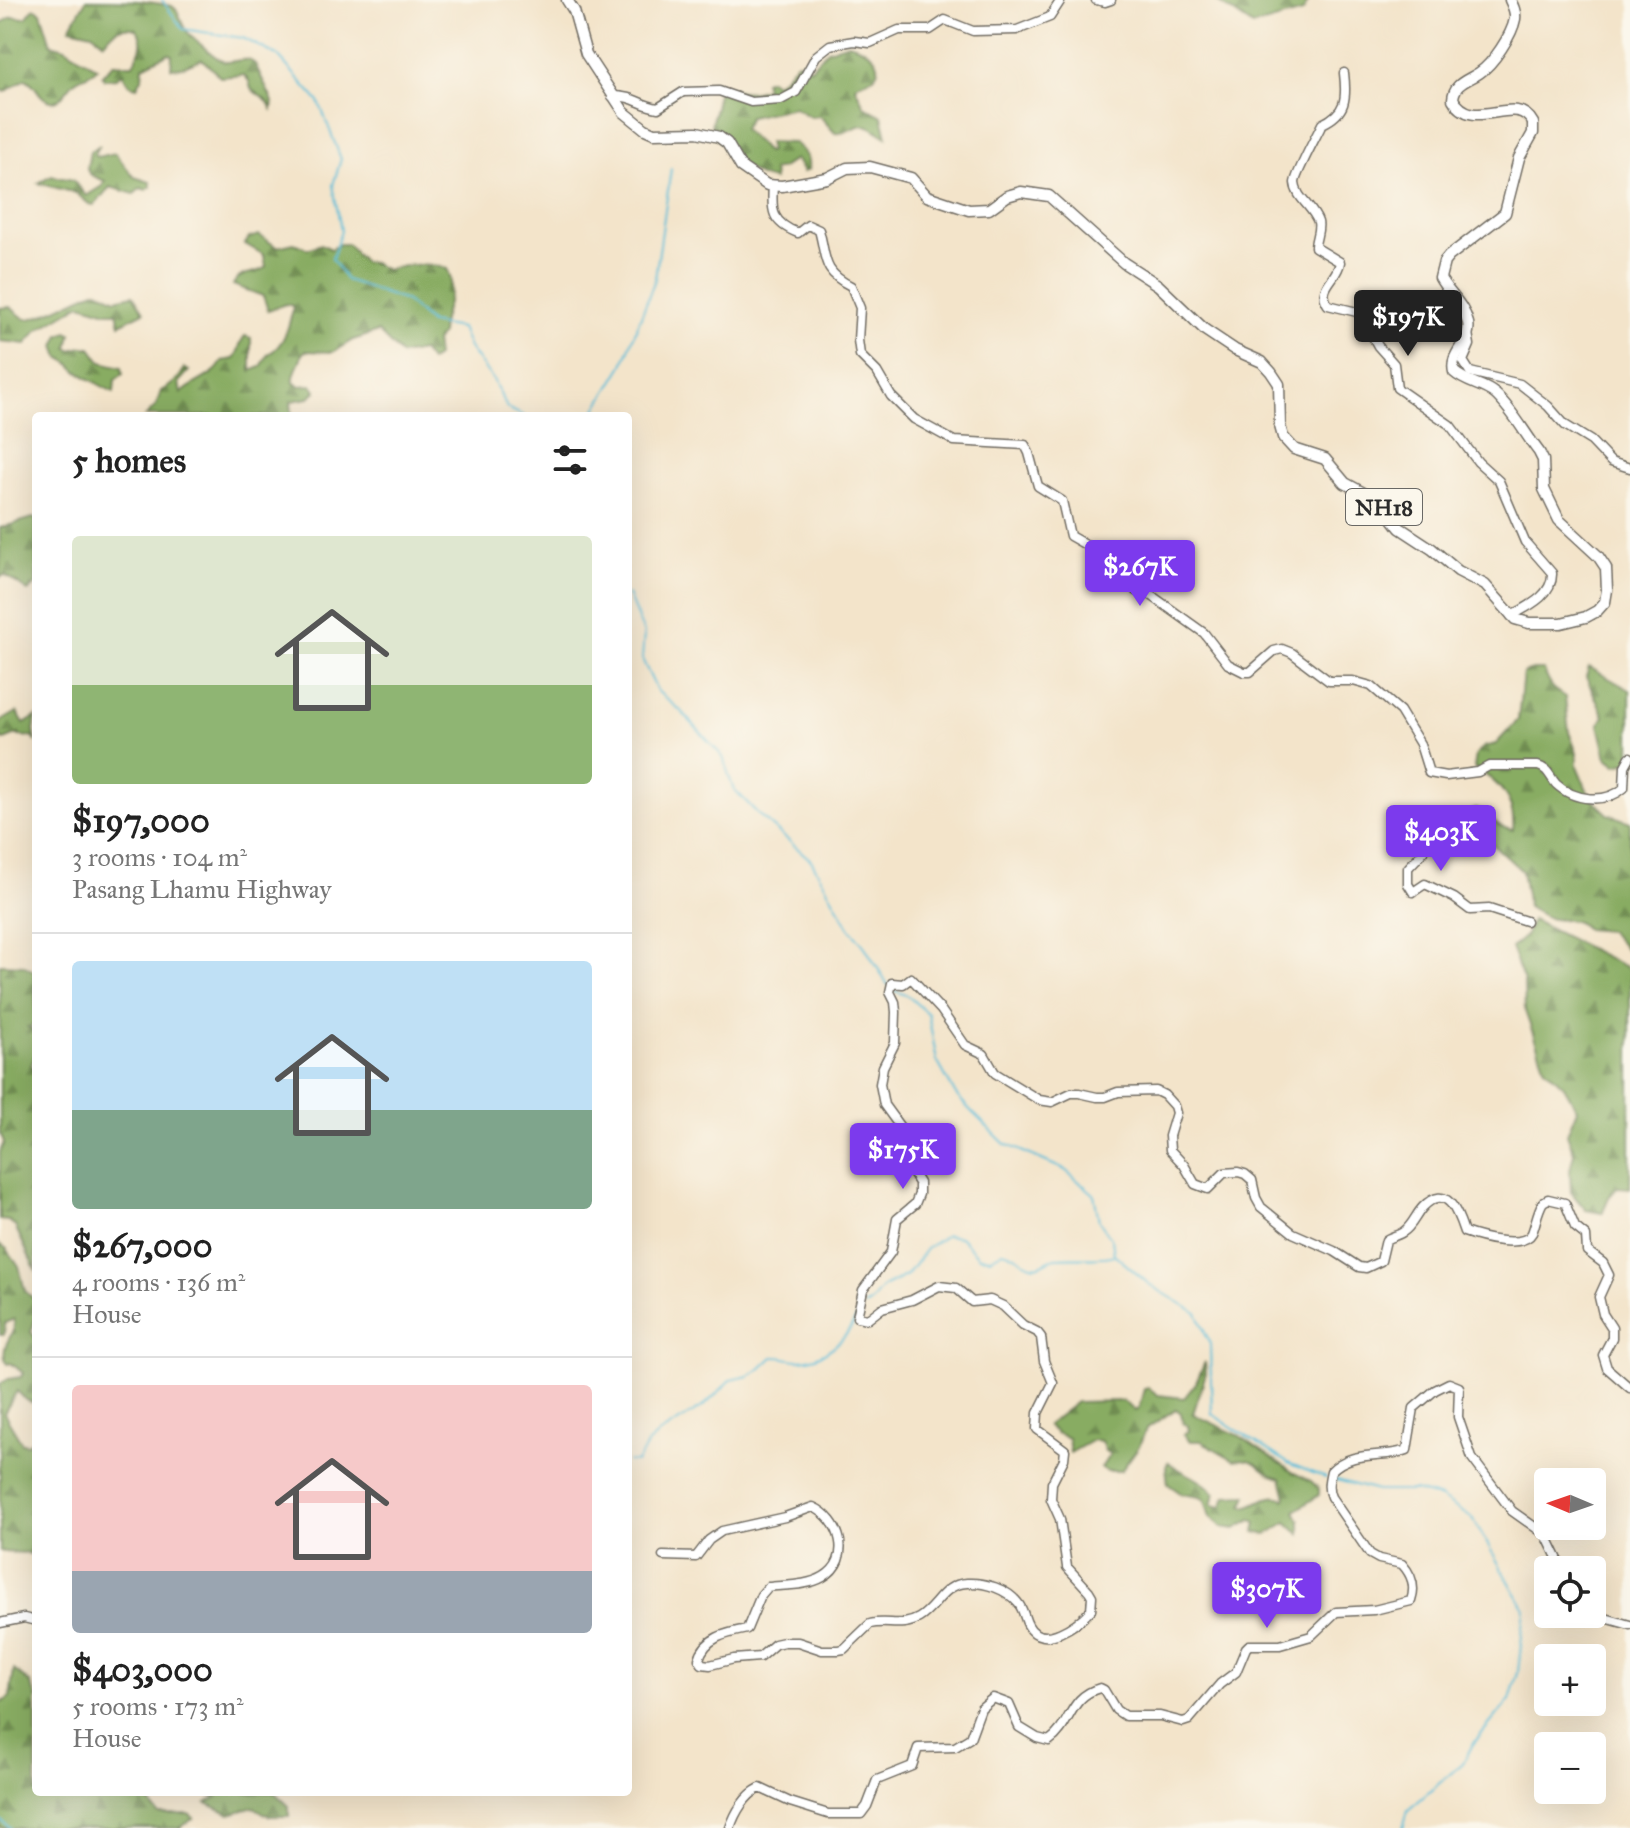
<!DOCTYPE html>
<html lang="en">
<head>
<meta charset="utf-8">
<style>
	body { margin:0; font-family:"IM FELL Great Primer",serif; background:#f6f6f6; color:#222; height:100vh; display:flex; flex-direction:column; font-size:30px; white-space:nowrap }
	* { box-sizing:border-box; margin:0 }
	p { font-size:26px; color:#767676 }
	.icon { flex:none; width:44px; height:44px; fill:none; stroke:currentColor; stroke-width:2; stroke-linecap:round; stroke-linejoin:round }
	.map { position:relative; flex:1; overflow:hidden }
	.sheet { position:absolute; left:32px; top:412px; width:600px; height:1384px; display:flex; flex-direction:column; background:#fff; border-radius:8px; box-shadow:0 8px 32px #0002 }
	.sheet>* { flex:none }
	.needle { width:52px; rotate:272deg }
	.fabs { position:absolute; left:1534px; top:1468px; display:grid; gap:16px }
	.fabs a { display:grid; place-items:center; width:72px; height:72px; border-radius:8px; background:#fff; box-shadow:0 8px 32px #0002; font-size:40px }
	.price { position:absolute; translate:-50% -68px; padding:0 18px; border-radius:8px; background:#7c3aed; color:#fff; font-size:26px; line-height:52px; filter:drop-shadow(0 2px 4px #0008) }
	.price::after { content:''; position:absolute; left:50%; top:48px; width:24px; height:18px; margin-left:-12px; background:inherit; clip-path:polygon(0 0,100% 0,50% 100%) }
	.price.current { background:#222; color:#fff }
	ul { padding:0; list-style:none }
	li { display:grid; align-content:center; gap:16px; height:424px; padding:0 40px }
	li+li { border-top:2px solid #e0e0e0 }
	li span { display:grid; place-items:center; height:248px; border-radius:8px; color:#555 }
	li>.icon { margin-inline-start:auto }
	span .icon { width:144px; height:144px; fill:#fffc; stroke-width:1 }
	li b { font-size:34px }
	h2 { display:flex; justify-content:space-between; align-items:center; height:96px; padding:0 40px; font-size:34px }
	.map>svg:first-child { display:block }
	.forest { fill:url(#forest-firs); stroke:#5a6c46; stroke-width:2 }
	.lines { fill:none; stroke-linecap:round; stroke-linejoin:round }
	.stream { stroke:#5bbdd9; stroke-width:2 }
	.minor-casing { stroke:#716c63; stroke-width:11 }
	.major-casing { stroke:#716c63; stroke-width:13 }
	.minor { stroke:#fff; stroke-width:8 }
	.major { stroke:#fff; stroke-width:10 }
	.labels { text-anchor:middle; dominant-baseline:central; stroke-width:8; stroke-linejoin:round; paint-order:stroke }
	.shield { fill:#fbf7ec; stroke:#696865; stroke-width:2 }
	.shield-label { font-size:22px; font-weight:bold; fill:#2b2b2b }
</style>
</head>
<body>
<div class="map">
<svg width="1630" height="1828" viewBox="0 0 1630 1828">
	<defs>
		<pattern id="forest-firs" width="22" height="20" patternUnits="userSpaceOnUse" patternTransform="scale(2)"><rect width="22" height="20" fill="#88ac62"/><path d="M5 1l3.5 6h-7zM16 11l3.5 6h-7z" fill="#6f8c51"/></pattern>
	</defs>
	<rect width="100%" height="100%" fill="#fbf7ec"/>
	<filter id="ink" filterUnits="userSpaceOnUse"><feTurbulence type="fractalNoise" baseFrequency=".0125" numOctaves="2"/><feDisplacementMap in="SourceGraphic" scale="16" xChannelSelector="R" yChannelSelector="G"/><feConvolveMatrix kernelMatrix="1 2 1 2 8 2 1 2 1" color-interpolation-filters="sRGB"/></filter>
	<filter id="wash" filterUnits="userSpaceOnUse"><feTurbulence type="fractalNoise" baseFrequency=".006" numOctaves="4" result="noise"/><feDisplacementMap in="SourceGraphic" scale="32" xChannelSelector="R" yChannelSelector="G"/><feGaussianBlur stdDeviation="1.8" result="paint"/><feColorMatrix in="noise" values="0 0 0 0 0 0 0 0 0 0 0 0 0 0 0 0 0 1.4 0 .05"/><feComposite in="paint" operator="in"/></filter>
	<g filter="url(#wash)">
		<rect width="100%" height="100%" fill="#f3e4ca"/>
		<g class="forest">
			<path d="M86 0C112 0 148 0 172 6 180 11 180 19 184 27 186 33 220 62 225 62 233 62 240 59 249 60L255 64 273 102 272 109 268 102 251 89 249 81 244 75 220 77 202 59 181 67 171 68 172 55 169 53 143 66 142 78 137 87 130 85 122 73 117 78 104 79 102 75 113 64H133C140 52 146 41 136 29 120 25 114 30 104 42L92 33 70 28Z"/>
			<path d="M1215 0H1309L1303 12 1253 26Z"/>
			<path d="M34 8 41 12 51 44 65 48 97 68C91 76 82 75 75 81 66 89 59 109 44 98 36 92 36 83 25 79L5 92 0 88V24L12 17 26 18Z"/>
			<path d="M848 43C860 45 889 60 874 76 869 80 861 81 855 86L864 106 882 116 887 137C881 134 874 128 868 126 856 122 848 135 835 133L820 116 810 117 794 107 749 117 743 129 767 152 770 151 768 142 794 143C803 150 810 157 808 170L803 172 795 159 782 168 773 170 774 180C747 177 728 150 710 131L720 84C735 91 749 95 766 88L764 81 770 79 775 83C787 79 788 68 798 62L811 68 827 50Z"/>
			<path d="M100 145 94 154 97 157 115 153 134 177 150 182 151 187 146 190 141 188 134 194 110 187 94 205 89 204 76 193 38 183 52 176 73 180 86 196 102 186 105 181 91 175 87 169 90 151Z"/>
			<path d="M259 235 277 247 294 243 308 249 321 244 331 249 340 244H347L363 262 373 263 386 270C403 265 431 262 447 269 459 289 440 314 441 335L435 341 437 357 430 361 422 351 401 355 378 332 353 340 333 352 305 351 302 354C301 364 292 372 294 383L300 386 312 385 316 391 309 398 291 401 292 416H146L156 406 161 391C170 387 182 377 184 368L189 371 179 382 181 394C195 380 216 377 222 361L234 359C240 352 238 343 245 336L251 338V371L261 367 268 354C285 346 290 323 293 306L286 304 268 310 263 296 233 285C240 270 255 276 266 267L264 255 245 244 249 238Z"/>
			<path d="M98 290 116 299 133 295 144 312 120 324 117 312H107L81 304 38 330 26 344 0 341V308L10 307 25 319C41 320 79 296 98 290Z"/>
			<path d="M67 332 71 334 68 348 71 350 82 347 91 348 101 362 122 367 123 374 115 380 114 392C106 389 80 374 75 369 69 363 67 361 59 357L55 346 60 335Z"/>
			<path d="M33 518 36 519V585L28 591 5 575 0 577V528Z"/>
			<path d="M1589 667 1630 690V762L1616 765 1607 758 1599 725 1604 716 1586 677Z"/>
			<path d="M1533 670H1544C1548 683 1553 690 1565 697L1569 732 1577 753V766L1590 797 1608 814 1630 822V954L1609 931 1586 929C1576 918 1566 921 1553 919 1545 918 1535 911 1528 907L1522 871 1463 817 1465 813 1476 809 1487 811C1493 822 1500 828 1513 830 1516 801 1499 781 1474 768L1476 754 1484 747 1496 744 1518 720 1523 673Z"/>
			<path d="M17 712 24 724 36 717 34 731 36 742 33 737 19 736V734L4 740 0 737V722Z"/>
			<path d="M1532 920 1630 969V1188L1618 1187 1609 1197 1602 1213 1586 1210 1571 1192 1570 1170 1574 1153 1567 1134 1577 1109 1564 1086 1545 1068 1525 1011 1524 982 1511 948 1526 935Z"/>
			<path d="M0 964 23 965 35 972 36 1025 28 1027 36 1031V1055L31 1065 36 1071V1271L15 1226 9 1221 0 1220V1152L4 1142 0 1133Z"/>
			<path d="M0 1244 7 1249 19 1266 25 1291 36 1301V1317L31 1332 36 1338V1404L26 1400 17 1391 4 1413 22 1443 28 1444 36 1437V1557C26 1549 12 1555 0 1551V1384L8 1379 21 1377 23 1373 11 1363 8 1364C0 1354 7 1340 14 1331V1319L5 1323 4 1335H0Z"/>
			<path d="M1205 1362 1206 1373 1193 1414 1240 1436 1294 1473 1311 1481 1319 1489V1495L1295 1511 1300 1521V1534L1287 1522 1266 1535 1255 1532 1257 1522 1252 1520 1235 1529 1223 1527 1210 1517 1205 1500 1200 1497 1182 1494 1168 1484 1166 1467 1168 1462C1183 1474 1204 1479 1215 1494L1212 1505 1222 1507 1226 1496 1247 1495 1243 1505 1245 1507C1258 1504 1272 1491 1284 1499L1286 1497 1281 1478C1262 1474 1257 1455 1234 1460L1201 1441H1190L1184 1434 1189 1431 1188 1426 1183 1423 1181 1413 1176 1409 1146 1429 1139 1446 1121 1471H1106L1101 1468 1110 1454 1105 1451 1101 1441 1093 1440 1070 1453 1068 1438 1056 1433 1047 1425 1077 1402 1123 1401 1135 1411 1139 1407 1144 1389 1149 1388 1158 1395 1184 1398 1196 1383Z"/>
			<path d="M14 1670 30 1683 36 1696V1792H145L146 1797 158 1814H189L194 1818 180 1828H0V1704L10 1697Z"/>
			<path d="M198 1792H274L289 1806V1816H269L254 1807 230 1814 206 1803 217 1797Z"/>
		</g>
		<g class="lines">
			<g class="stream">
				<path d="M162 0 183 29 243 38 278 56 319 102 341 159 333 185 341 231 332 259 346 280 406 301 430 323 461 328 469 348 493 380 507 408 524 416"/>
				<path d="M592 416 623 365 655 279 671 169"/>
				<path d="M628 595 644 633 642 659 657 691 681 711 723 757 733 788 761 817 811 860 849 927 865 947 888 985"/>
				<path d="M893 990 908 996 928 1014 937 1061 956 1095 972 1112 1005 1144 1065 1170 1094 1194 1099 1221 1112 1240 1114 1254 1150 1285 1197 1313 1210 1344 1212 1414 1288 1463 1326 1478"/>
				<path d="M864 1307 871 1302 883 1287 907 1275 926 1249 946 1235 960 1237 979 1257 991 1258 1003 1251C1014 1253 1022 1262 1032 1265 1041 1268 1048 1259 1056 1258 1070 1256 1104 1260 1113 1255"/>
				<path d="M628 1462H637L648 1443 660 1433 704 1406 731 1380 748 1376 759 1370 773 1357C783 1356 789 1360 799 1360 823 1360 847 1339 856 1318"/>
				<path d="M1333 1479 1377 1491H1415L1441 1498 1473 1519 1525 1609 1518 1672 1510 1700 1473 1744 1463 1763 1408 1810 1403 1828"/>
				<path d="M0 1820 11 1828"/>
			</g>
		</g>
	</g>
	<g filter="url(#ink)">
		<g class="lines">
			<g class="minor-casing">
				<g id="minor">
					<path d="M1096 0 1105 2 1111 0"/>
					<path d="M1344 73C1347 99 1346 113 1322 124 1317 135 1295 175 1295 183 1296 198 1313 207 1318 222 1320 230 1315 239 1315 247L1340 262C1338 279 1316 287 1328 305L1357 312 1362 317 1378 346 1394 364 1397 388 1450 425 1478 462 1499 481 1525 542 1552 573C1553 595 1529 606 1511 616"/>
					<path d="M612 96C635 96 639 105 658 108L683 92 719 91 751 102 781 100 796 92 816 56 830 45 854 41 870 43 899 30H930L945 20 973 31 1017 30 1050 17 1061 0"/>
					<path d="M773 186C771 211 772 223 798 233L808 225 819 230C827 258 821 271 851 286L860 308 858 340 860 355 877 372 891 396 914 419 954 441 1025 445 1029 453 1038 486 1062 501 1070 536 1105 556 1121 570 1130 585 1137 591 1148 593 1204 633 1228 664 1244 672H1250L1274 651 1282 649 1292 653 1329 681H1353L1371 686 1400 711 1420 744 1429 773 1446 776 1478 772 1489 766H1538C1549 769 1549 776 1556 784 1574 801 1606 804 1624 788L1625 766 1630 757"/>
					<path d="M1468 333 1470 345 1463 361 1470 372 1520 384 1548 406 1565 425 1591 441 1611 462 1630 468"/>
					<path d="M1397 815 1413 828 1425 845 1424 851 1408 868V884L1413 892 1425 884 1454 898 1470 910 1489 909 1526 921"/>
					<path d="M663 1556 696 1557 709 1540 722 1531 785 1517 813 1507C841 1519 853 1560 823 1577 808 1586 785 1585 768 1587L761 1595 747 1629C727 1633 705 1637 699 1659L702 1664 710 1665 734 1659 760 1657 775 1644 784 1642H798L822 1650H838L844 1649 870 1624C887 1620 902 1628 919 1618 937 1607 943 1584 967 1583 985 1582 1007 1589 1018 1603 1024 1610 1024 1618 1028 1625 1042 1652 1079 1623 1091 1610L1092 1596 1089 1591 1067 1567 1060 1519 1051 1499 1052 1483 1064 1459 1065 1450 1037 1429 1038 1413 1053 1383 1044 1361 1041 1337 1037 1332 1023 1325 1003 1306 990 1300 972 1302 956 1288 939 1286 912 1300 882 1308 868 1319 857 1317 863 1290 891 1252 897 1219 915 1204 919 1194V1183L909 1167 908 1138 884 1105 880 1084 883 1067 895 1043 896 1012 895 1002 890 992 892 983 903 984 911 978 941 1010 965 1045 984 1054 995 1073 1039 1100 1052 1102 1071 1093H1079L1097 1097H1105L1118 1092 1156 1091 1164 1095 1174 1106 1176 1113 1169 1136 1170 1150 1184 1165 1195 1184 1208 1189 1224 1173 1238 1172 1245 1174 1252 1180 1256 1198 1261 1207 1293 1233 1334 1251 1359 1267 1366 1268 1381 1261 1386 1240C1391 1236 1398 1236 1403 1232 1412 1227 1416 1214 1423 1207 1448 1182 1458 1214 1464 1232 1478 1237 1523 1250 1532 1233 1536 1223 1537 1212 1543 1202L1548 1199 1565 1203 1575 1227 1586 1236 1587 1251 1603 1263 1609 1275 1599 1297 1603 1314 1612 1328V1338L1603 1355 1607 1368 1630 1388"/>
					<path d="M1592 1608 1598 1616 1630 1625"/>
					<path d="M0 1623 24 1618 36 1621"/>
					<path d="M730 1828C735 1813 745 1795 760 1788L790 1802 828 1814H861L867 1806 877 1780 912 1766 918 1748 955 1747 970 1738 981 1708 993 1698 1009 1704 1019 1727 1037 1738 1049 1741C1072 1725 1068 1697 1100 1688L1104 1690 1116 1710 1125 1716H1160L1183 1722 1189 1720 1220 1684 1236 1672 1246 1648 1249 1645H1280L1311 1636 1336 1612 1374 1610 1411 1601C1416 1586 1412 1575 1402 1564L1379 1559 1370 1554 1331 1497C1327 1488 1329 1480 1331 1471 1353 1449 1383 1459 1407 1450L1414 1408 1435 1390 1449 1383 1459 1387 1458 1417 1472 1458 1512 1511 1546 1535 1563 1570"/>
				</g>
			</g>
			<g class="major-casing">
				<path id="major" d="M567 0 574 11 586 54 624 112 645 129 654 133 697 132 719 137 727 143 741 167 767 185 782 186 827 178 847 168 870 167 911 178 927 196 969 210 989 209 1007 196 1021 192 1049 196 1124 263 1158 285 1205 330 1235 350 1262 362 1271 372 1279 384 1280 426 1283 437 1294 449 1325 459 1345 483 1380 502 1400 528 1432 549 1458 571 1485 585 1515 619 1529 623H1561L1586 617 1597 611 1605 602 1607 590 1606 568 1598 556 1559 520 1544 489 1543 460 1539 452C1525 434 1512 409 1495 394 1483 384 1466 383 1454 372 1449 352 1472 342 1468 323 1464 305 1448 293 1440 278L1444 262 1449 256 1505 213 1519 158 1533 133V123C1516 91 1473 135 1453 99 1454 83 1467 81 1479 73 1493 64 1512 35 1515 19 1516 12 1513 6 1510 0"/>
			</g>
			<use href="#minor" class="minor"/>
			<use href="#major" class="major"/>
		</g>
	</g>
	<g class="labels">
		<rect class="shield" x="1346" y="489" width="76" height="36" rx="6"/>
		<g class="shield-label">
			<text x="1384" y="507">NH18</text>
		</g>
	</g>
</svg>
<div class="fabs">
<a><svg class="needle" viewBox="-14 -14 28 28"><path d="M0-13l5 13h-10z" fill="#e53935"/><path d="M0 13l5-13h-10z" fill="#767676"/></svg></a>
<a><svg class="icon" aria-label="locate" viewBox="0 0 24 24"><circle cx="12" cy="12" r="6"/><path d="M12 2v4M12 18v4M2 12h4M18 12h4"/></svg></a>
<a>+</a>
<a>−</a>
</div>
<b class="price current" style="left:1408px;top:358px">$197K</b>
<b class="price" style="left:1140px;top:608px">$267K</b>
<b class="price" style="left:1441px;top:873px">$403K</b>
<b class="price" style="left:903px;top:1191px">$175K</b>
<b class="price" style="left:1267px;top:1630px">$307K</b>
<section class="sheet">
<h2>5 homes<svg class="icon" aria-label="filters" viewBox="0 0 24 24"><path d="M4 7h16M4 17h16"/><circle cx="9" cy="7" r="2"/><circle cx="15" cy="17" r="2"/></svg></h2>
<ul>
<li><span style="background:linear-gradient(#dfe7d0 60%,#8fb573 0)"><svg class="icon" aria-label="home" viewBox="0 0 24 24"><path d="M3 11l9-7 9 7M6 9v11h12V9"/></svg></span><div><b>$197,000</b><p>3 rooms · 104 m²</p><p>Pasang Lhamu Highway</p></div></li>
<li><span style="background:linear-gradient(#bfe0f5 60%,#7fa58c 0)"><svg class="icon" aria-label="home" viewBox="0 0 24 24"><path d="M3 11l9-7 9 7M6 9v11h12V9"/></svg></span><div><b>$267,000</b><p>4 rooms · 136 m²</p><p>House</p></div></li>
<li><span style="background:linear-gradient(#f6c9c9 75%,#9aa5b1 0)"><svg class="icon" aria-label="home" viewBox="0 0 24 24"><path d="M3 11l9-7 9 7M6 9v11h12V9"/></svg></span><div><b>$403,000</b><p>5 rooms · 173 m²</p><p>House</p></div></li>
</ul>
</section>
</div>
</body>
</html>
